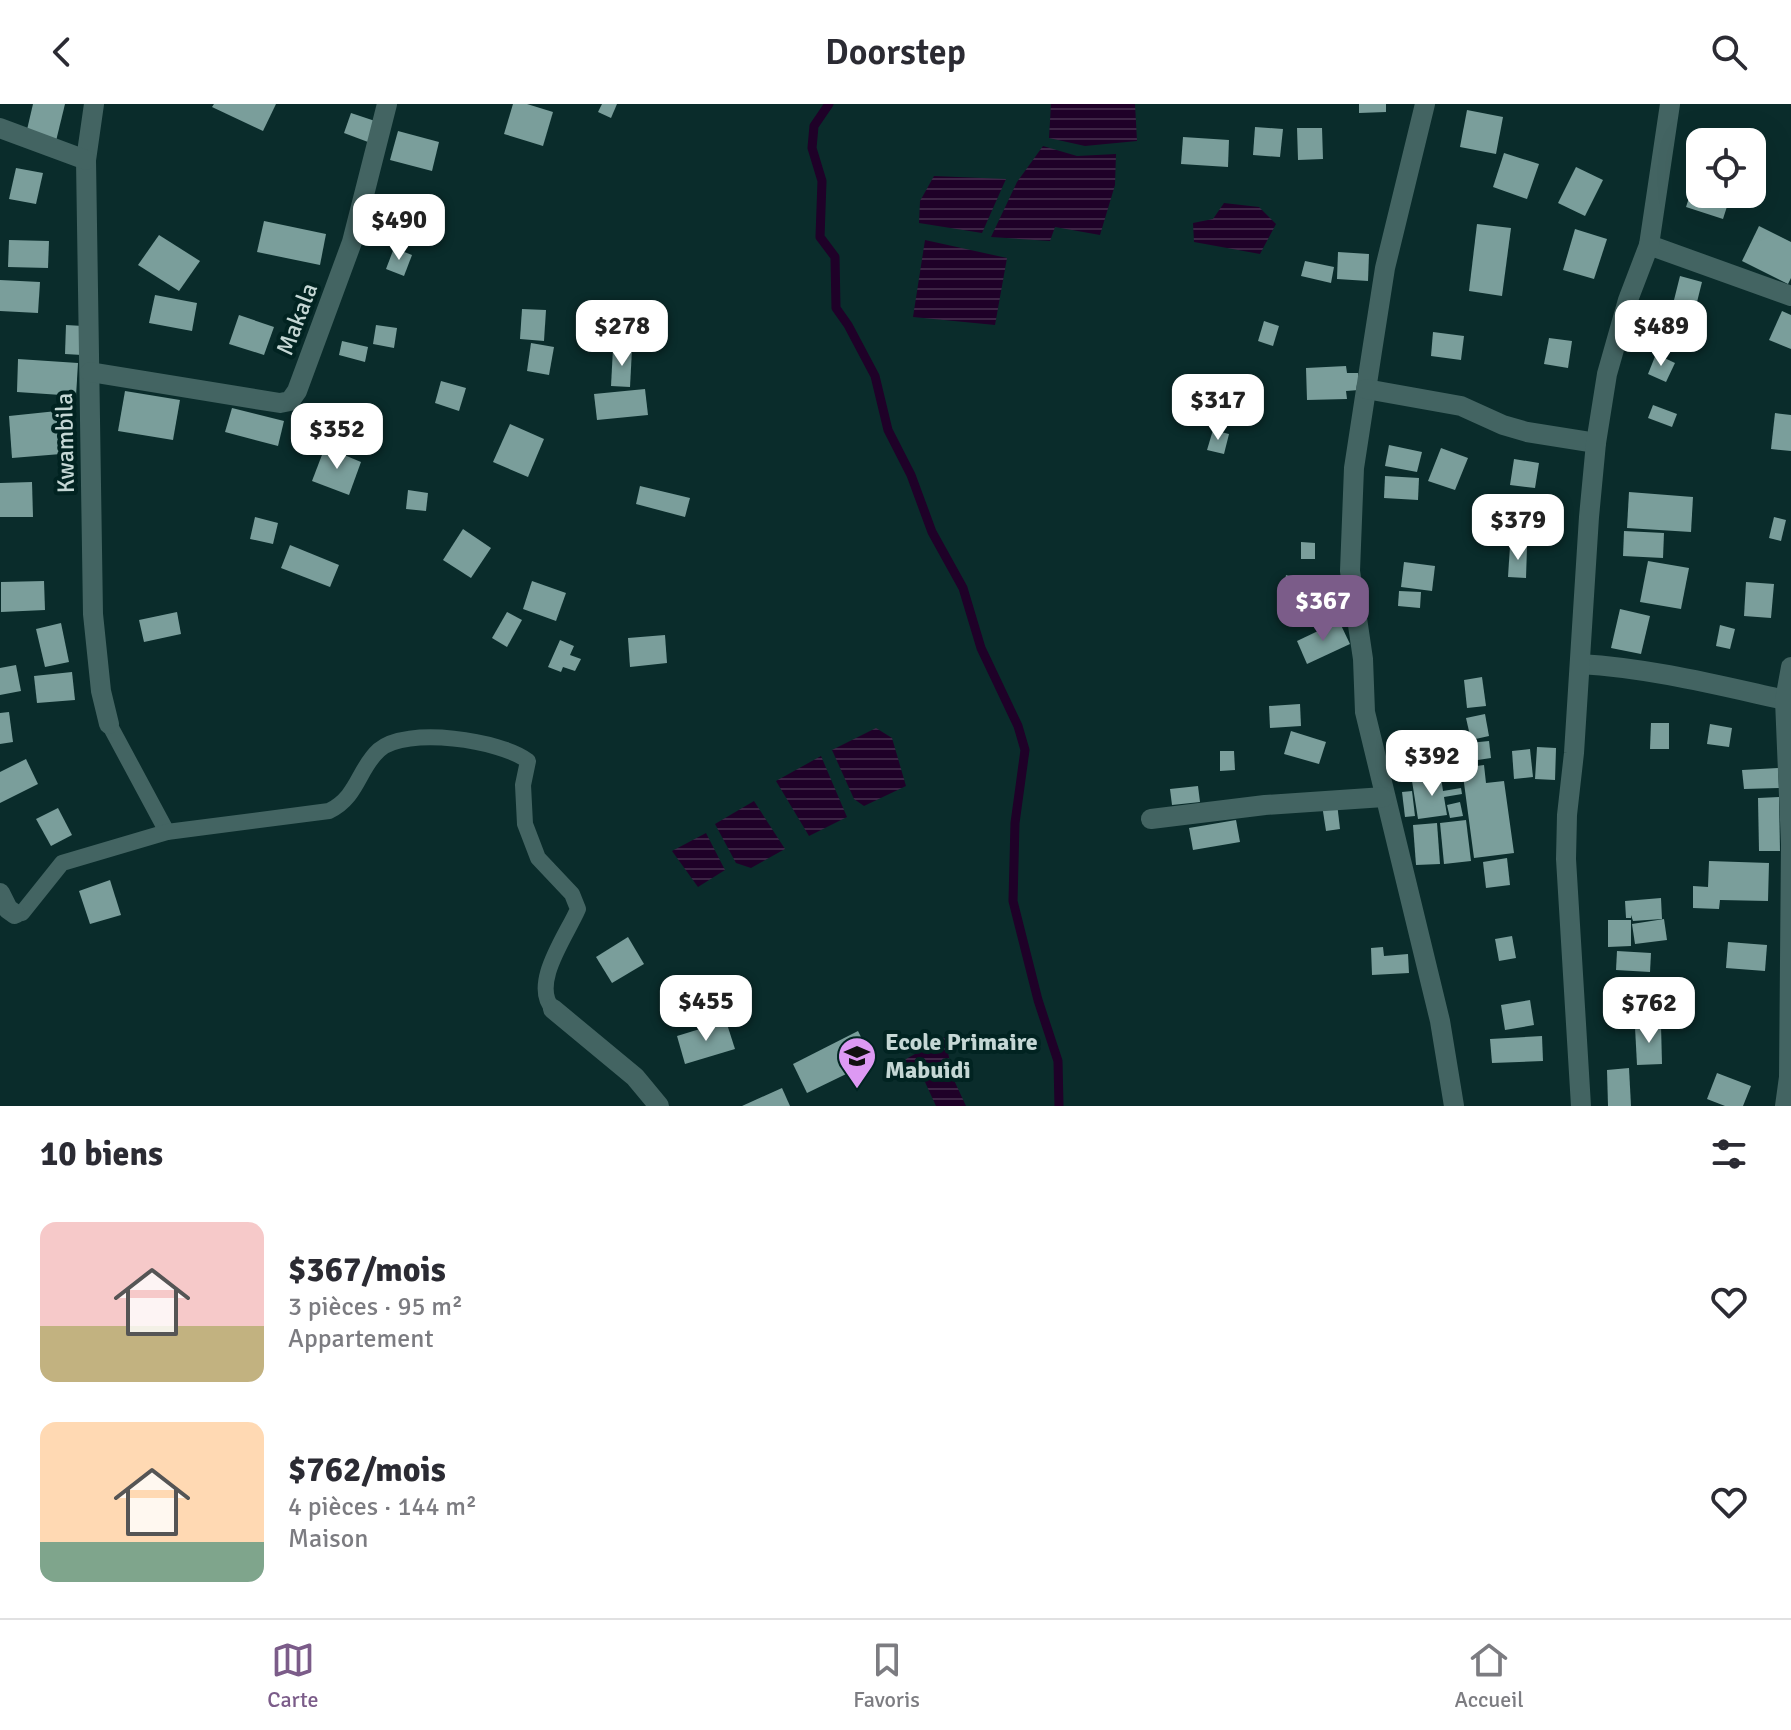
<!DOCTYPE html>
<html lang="fr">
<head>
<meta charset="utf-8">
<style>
	body { margin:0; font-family:Signika,sans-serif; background:#f7f7f7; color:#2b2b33; height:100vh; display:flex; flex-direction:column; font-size:30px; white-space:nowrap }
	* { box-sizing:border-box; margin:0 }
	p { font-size:26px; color:#7c7c81 }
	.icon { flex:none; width:44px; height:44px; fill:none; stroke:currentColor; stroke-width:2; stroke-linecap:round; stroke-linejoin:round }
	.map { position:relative; height:1002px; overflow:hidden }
	.details { display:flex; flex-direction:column; background:#fff; flex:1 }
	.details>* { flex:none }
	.tools { position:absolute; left:1686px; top:24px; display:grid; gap:16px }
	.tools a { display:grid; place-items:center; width:80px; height:80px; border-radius:16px; background:#fff; box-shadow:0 8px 32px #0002; font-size:40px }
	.price { position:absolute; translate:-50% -68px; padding:0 18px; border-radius:16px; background:#fff; color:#222; font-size:26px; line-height:52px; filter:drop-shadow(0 2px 4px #0008) }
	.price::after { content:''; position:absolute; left:50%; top:48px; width:24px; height:18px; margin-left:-12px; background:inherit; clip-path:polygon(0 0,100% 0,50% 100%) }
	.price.on { background:#7b5c89; color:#fff }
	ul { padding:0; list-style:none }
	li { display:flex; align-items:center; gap:24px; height:200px; padding:0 40px }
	li span { display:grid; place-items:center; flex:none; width:224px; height:160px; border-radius:16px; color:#555 }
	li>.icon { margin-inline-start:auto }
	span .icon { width:96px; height:96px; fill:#fffc; stroke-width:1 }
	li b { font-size:34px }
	h2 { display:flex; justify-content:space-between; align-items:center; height:96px; padding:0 40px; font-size:34px }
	header { display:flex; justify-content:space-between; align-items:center; height:104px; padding:0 40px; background:#fff; font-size:36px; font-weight:600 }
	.dock { display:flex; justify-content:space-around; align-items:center; height:112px; border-top:2px solid #e1e1e2; background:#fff; font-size:22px; color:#7c7c81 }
	.dock a { display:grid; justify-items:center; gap:4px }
	.dock .on { color:#7b5c89 }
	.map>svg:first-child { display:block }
	.water { fill:url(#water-rules) }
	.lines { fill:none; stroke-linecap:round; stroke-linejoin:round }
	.stream { stroke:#1f0128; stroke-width:9 }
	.building { fill:#7a9e9b }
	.service { stroke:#436462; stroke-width:16 }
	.minor { stroke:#436462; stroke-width:20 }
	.labels { text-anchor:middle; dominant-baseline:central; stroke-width:8; stroke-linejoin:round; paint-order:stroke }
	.street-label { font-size:24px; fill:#c5d7d5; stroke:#012321 }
	.poi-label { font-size:24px; font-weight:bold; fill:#c5d7d5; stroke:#012321; text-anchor:start }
</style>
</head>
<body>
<header><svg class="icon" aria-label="back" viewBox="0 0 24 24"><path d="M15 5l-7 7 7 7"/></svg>Doorstep<svg class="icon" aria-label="search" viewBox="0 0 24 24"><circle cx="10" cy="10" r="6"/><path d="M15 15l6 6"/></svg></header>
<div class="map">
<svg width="1791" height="1002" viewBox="0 0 1791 1002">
	<defs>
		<pattern id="water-rules" width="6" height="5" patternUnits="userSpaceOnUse" patternTransform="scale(2)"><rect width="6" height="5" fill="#1f0128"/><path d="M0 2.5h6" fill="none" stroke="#3e2546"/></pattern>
	</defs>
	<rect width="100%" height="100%" fill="#0a2c2b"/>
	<g class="water">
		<path d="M1051 0H1135L1137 37 1085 42 1049 34Z"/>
		<path d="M1043 42 1077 52 1116 50 1115 81 1100 131 1055 123 1050 137 991 133 1017 78Z"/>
		<path d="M934 72 1006 75 982 129 919 119 920 97Z"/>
		<path d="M1224 99 1259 103 1276 120 1260 150 1194 138 1193 119 1213 115Z"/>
		<path d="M925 136 1007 154 995 221 913 213Z"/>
		<path d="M876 624 892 634 906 682 864 702 854 695 832 646Z"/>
		<path d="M821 652 847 713 809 732 776 677Z"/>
		<path d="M754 697 785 745 751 764 736 759 715 720Z"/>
		<path d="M706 729 725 766 698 783 672 747Z"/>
		<path d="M945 933 953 974 966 1002H936L925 978 896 972 892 963Z"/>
	</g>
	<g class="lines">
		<path class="stream" d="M829 0 814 22 812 44 822 77 820 133 835 153 836 204 848 221 875 272 888 326 911 371 932 428 963 484 981 544 1018 622 1025 646 1015 719 1013 797 1038 896 1058 957 1059 1002"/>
	</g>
	<g class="building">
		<path d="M33 0H65L56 37 26 30Z"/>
		<path d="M214 0H276L263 27 212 3Z"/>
		<path d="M513 0H527L553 8 543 42 504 30Z"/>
		<path d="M602 0H617L611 14 598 8Z"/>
		<path d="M1359 0H1386V8L1359 9Z"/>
		<path d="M1467 6 1503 13 1496 50 1460 43Z"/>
		<path d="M351 9 375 17 368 38 344 29Z"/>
		<path d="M1255 23 1283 25 1280 53 1253 51Z"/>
		<path d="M1297 24H1322L1323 55 1298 56Z"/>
		<path d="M398 27 439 38 432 67 390 56Z"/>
		<path d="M1183 33 1229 36 1228 63 1181 60Z"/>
		<path d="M1504 49 1539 60 1527 95 1493 83Z"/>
		<path d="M1576 63 1603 76 1585 112 1558 99Z"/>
		<path d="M16 64 43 69 36 100 9 95Z"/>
		<path d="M1697 69 1700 70V90H1731L1723 115 1686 103Z"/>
		<path d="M264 117 326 130 320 161 257 148Z"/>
		<path d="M1477 120 1511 124 1502 192 1469 187Z"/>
		<path d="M1759 122 1791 138V174L1788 180 1742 157Z"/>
		<path d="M1575 125 1607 135 1594 175 1563 166Z"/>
		<path d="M159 131 200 157 179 187 138 161Z"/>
		<path d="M9 136 49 137 48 164 8 163Z"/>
		<path d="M394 144 412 151 404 172 386 165Z"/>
		<path d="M1338 148 1369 150 1368 177 1337 175Z"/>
		<path d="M1305 157 1334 163 1331 179 1301 172Z"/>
		<path d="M1680 172 1702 178 1694 210 1672 204Z"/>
		<path d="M0 176 40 178 38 209 0 207Z"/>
		<path d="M155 191 197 199 192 227 149 219Z"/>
		<path d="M522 205 546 206 544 237 520 235Z"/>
		<path d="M1782 207 1791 211V245L1769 236Z"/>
		<path d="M239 211 274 223 264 251 229 240Z"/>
		<path d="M1264 217 1279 222 1273 242 1258 237Z"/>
		<path d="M66 221 83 222 82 251 65 250Z"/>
		<path d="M376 221 397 224 394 244 373 240Z"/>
		<path d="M1433 228 1464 232 1461 256 1431 252Z"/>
		<path d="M1549 234 1572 237 1568 264 1544 260Z"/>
		<path d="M342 237 368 243 365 258 339 251Z"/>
		<path d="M531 239 554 243 549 271 527 267Z"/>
		<path d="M613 244 632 245 630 283 611 282Z"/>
		<path d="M1656 250 1675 259 1666 278 1648 270Z"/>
		<path d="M18 255 78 259 76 292 17 288Z"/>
		<path d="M1346 262 1347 269H1358L1359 286 1346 287 1347 295 1307 296 1306 264Z"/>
		<path d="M441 277 466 284 459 307 435 299Z"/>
		<path d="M645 285 648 311 597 316 594 290Z"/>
		<path d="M125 287 180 296 173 336 118 327Z"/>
		<path d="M1653 301 1677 310 1672 323 1648 314Z"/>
		<path d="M232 304 284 317 278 342 225 328Z"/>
		<path d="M57 307 61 350 12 354 9 312Z"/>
		<path d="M1775 309 1791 311V347L1771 345Z"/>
		<path d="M510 320 544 335 528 373 493 358Z"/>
		<path d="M1213 326 1229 330 1224 350 1207 346Z"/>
		<path d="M1389 341 1422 348 1417 368 1385 362Z"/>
		<path d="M325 343 361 358 349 391 312 377Z"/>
		<path d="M1441 344 1468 354 1455 386 1428 377Z"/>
		<path d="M1514 355 1539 359 1535 384 1510 381Z"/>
		<path d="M1385 372 1419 374 1418 396 1384 394Z"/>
		<path d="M32 378 33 413H0V379Z"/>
		<path d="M640 382 690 394 685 413 636 400Z"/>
		<path d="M408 386 428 389 426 407 406 405Z"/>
		<path d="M1629 388 1693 393 1691 428 1627 424Z"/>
		<path d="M255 413 278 419 273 440 250 435Z"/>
		<path d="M1774 413 1786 416 1781 437 1769 434Z"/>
		<path d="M463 425 491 444 471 474 443 456Z"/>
		<path d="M1624 427 1664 429 1663 454 1623 452Z"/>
		<path d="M1301 438 1315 439V455H1301Z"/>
		<path d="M290 441 339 461 330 483 281 464Z"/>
		<path d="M1510 442 1527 443 1526 474 1508 473Z"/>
		<path d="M1648 457 1689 464 1681 505 1640 498Z"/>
		<path d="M1404 458 1435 462 1432 487 1401 483Z"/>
		<path d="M1286 471 1305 476 1301 499 1281 494Z"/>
		<path d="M44 477 45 506 1 508V478Z"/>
		<path d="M532 477 566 489 556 517 523 505Z"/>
		<path d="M1746 478 1774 480 1771 514 1744 512Z"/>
		<path d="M1399 487 1421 488 1420 504 1398 502Z"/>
		<path d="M1620 505 1650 512 1641 550 1611 544Z"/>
		<path d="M177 508 181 530 144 538 139 516Z"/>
		<path d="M507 508 522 516 507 543 492 534Z"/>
		<path d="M1339 517 1350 540 1307 560 1297 537Z"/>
		<path d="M61 519 69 558 45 563 36 525Z"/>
		<path d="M1720 521 1735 525 1730 545 1716 542Z"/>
		<path d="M665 531 667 559 630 563 628 534Z"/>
		<path d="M560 536 574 542 570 551 581 555 575 567 563 563 561 568 548 563Z"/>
		<path d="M16 561 21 587 0 591V564Z"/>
		<path d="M72 568 75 596 37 599 34 572Z"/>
		<path d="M1482 573 1486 602 1467 604 1464 576Z"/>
		<path d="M1300 600 1301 622 1270 624 1269 602Z"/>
		<path d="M9 608 13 638 0 640V609Z"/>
		<path d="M1485 610 1489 632 1471 636 1466 614Z"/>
		<path d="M1651 619H1669V645H1650Z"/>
		<path d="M1710 620 1732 624 1729 643 1707 640Z"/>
		<path d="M1291 627 1326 638 1319 660 1284 650Z"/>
		<path d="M1489 637 1491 654 1471 657 1469 639Z"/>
		<path d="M1537 643 1556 644 1555 676 1535 675Z"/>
		<path d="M1530 645 1533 673 1514 675 1512 647Z"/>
		<path d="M1220 647H1234L1235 666 1220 667Z"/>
		<path d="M26 655 38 680 0 699V668Z"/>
		<path d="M1484 661 1486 679 1504 677 1514 749 1474 754 1462 664Z"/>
		<path d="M1778 664 1779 684 1744 685 1742 666Z"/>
		<path d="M1441 673 1443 687 1461 684 1462 690 1444 693 1447 711 1418 715 1412 677Z"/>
		<path d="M1198 682 1200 698 1172 701 1170 685Z"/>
		<path d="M1412 687 1415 712 1405 713 1402 688Z"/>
		<path d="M1779 693 1780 747H1759L1758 694Z"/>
		<path d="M1460 698 1463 712 1450 714 1447 701Z"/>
		<path d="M1337 699 1340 725 1326 727 1322 701Z"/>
		<path d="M58 704 72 731 51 742 36 715Z"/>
		<path d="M1236 716 1240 738 1193 746 1189 724Z"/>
		<path d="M1466 716 1471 757 1444 760 1440 719Z"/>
		<path d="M1437 719 1440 760 1416 761 1413 721Z"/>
		<path d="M1507 754 1510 781 1486 784 1483 758Z"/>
		<path d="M1709 757 1769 759 1768 797 1720 796 1719 805 1693 804V782L1708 783Z"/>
		<path d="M110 776 121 811 90 820 79 787Z"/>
		<path d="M1661 794 1662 815 1633 817 1631 811V814H1626L1625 797Z"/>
		<path d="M1664 815 1667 836 1635 840 1632 820Z"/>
		<path d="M1608 816H1631V842L1608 843Z"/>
		<path d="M1512 832 1516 854 1499 857 1495 835Z"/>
		<path d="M628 833 644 860 612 879 596 853Z"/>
		<path d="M1728 838 1767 841 1765 867 1726 864Z"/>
		<path d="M1383 843 1384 852 1408 850 1409 869 1372 871 1371 844Z"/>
		<path d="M1617 847 1651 849 1650 868 1616 866Z"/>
		<path d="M1530 896 1534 921 1505 926 1501 901Z"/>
		<path d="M726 917 735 945 685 960 677 932Z"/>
		<path d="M1661 921 1662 960 1637 961 1635 923Z"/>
		<path d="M858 927 873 957 807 989 793 960Z"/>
		<path d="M1542 932 1543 957 1492 959 1490 935Z"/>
		<path d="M1629 964 1631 1002H1608L1607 966Z"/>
		<path d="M1717 969 1751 982 1743 1002H1725L1707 995Z"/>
		<path d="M782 984 790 1002H742Z"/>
	</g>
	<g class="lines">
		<g class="service">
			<path d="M109 620 167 728"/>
			<path d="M15 810 22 809 62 759 167 728 329 707C358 693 358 665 379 646 406 622 501 636 528 657L523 681 525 720 538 754 572 790 578 805C567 831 530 880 553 905"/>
		</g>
		<g class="minor">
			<path d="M94 0 86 56 93 510 101 587 109 620"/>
			<path d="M1425 0 1385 164 1372 247 1354 364 1350 467 1363 555 1365 608 1440 917 1454 1002"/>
			<path d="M0 24 86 56"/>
			<path d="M1649 141 1791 192"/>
			<path d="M90 268 280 299 290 297 297 287 352 138 387 0"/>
			<path d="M1366 285 1461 302 1503 321 1527 328 1596 339"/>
			<path d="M1580 560C1650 564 1717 581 1785 596"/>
			<path d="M1151 715 1265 701 1384 693"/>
			<path d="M0 789 8 805 15 810"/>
			<path d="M553 905 635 973 659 1002"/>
			<path d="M1581 1002 1566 755 1567 711 1574 649 1589 413 1596 339 1607 270 1628 196 1649 141 1670 0"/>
			<path d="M1785 1002 1789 973 1791 740 1785 596 1791 563"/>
		</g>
	</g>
	<defs>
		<g id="school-pin" transform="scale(2)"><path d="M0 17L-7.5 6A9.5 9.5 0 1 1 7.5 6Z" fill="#dd99f3" stroke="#012321"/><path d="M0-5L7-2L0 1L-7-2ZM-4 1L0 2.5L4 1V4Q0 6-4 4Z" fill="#111"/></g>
	</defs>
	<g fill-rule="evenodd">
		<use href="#school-pin" x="857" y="952"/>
	</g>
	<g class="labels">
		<g class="street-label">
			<text transform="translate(297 215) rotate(-69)">Makala</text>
			<text transform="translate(65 339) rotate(-91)">Kwambila</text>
		</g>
		<g class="poi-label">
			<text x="885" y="938">Ecole Primaire<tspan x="885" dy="28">Mabuidi</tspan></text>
		</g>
	</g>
</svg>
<div class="tools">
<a><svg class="icon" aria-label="locate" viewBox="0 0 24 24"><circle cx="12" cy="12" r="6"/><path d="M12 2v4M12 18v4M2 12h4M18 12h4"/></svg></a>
</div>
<b class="price" style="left:399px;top:158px">$490</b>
<b class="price" style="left:622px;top:264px">$278</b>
<b class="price" style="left:1661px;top:264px">$489</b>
<b class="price" style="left:1218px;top:338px">$317</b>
<b class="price" style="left:337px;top:367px">$352</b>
<b class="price" style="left:1518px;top:458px">$379</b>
<b class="price on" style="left:1323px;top:539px">$367</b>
<b class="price" style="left:1432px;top:694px">$392</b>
<b class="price" style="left:706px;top:939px">$455</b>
<b class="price" style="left:1649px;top:941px">$762</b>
</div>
<section class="details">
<h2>10 biens<svg class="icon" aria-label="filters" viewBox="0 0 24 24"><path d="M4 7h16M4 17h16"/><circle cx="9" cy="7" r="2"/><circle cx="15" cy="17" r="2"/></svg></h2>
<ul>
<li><span style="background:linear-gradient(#f6c9c9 65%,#c2b280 0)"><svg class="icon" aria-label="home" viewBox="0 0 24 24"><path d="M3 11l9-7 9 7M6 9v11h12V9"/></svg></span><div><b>$367/mois</b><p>3 pièces · 95 m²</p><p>Appartement</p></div><svg class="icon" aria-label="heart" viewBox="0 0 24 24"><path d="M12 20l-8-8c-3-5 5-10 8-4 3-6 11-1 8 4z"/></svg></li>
<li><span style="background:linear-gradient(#ffd9b3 75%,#7fa58c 0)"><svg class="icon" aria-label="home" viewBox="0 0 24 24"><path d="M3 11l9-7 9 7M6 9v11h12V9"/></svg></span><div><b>$762/mois</b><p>4 pièces · 144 m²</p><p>Maison</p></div><svg class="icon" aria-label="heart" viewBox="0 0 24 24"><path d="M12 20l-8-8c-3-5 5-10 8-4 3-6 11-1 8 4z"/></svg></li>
</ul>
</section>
<nav class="dock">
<a class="on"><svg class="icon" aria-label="map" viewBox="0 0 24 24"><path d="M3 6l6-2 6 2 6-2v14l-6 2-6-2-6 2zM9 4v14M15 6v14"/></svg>Carte</a>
<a><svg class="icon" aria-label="saved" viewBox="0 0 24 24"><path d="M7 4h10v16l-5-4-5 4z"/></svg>Favoris</a>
<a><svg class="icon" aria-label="home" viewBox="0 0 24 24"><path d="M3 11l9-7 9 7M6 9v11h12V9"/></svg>Accueil</a>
</nav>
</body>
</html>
